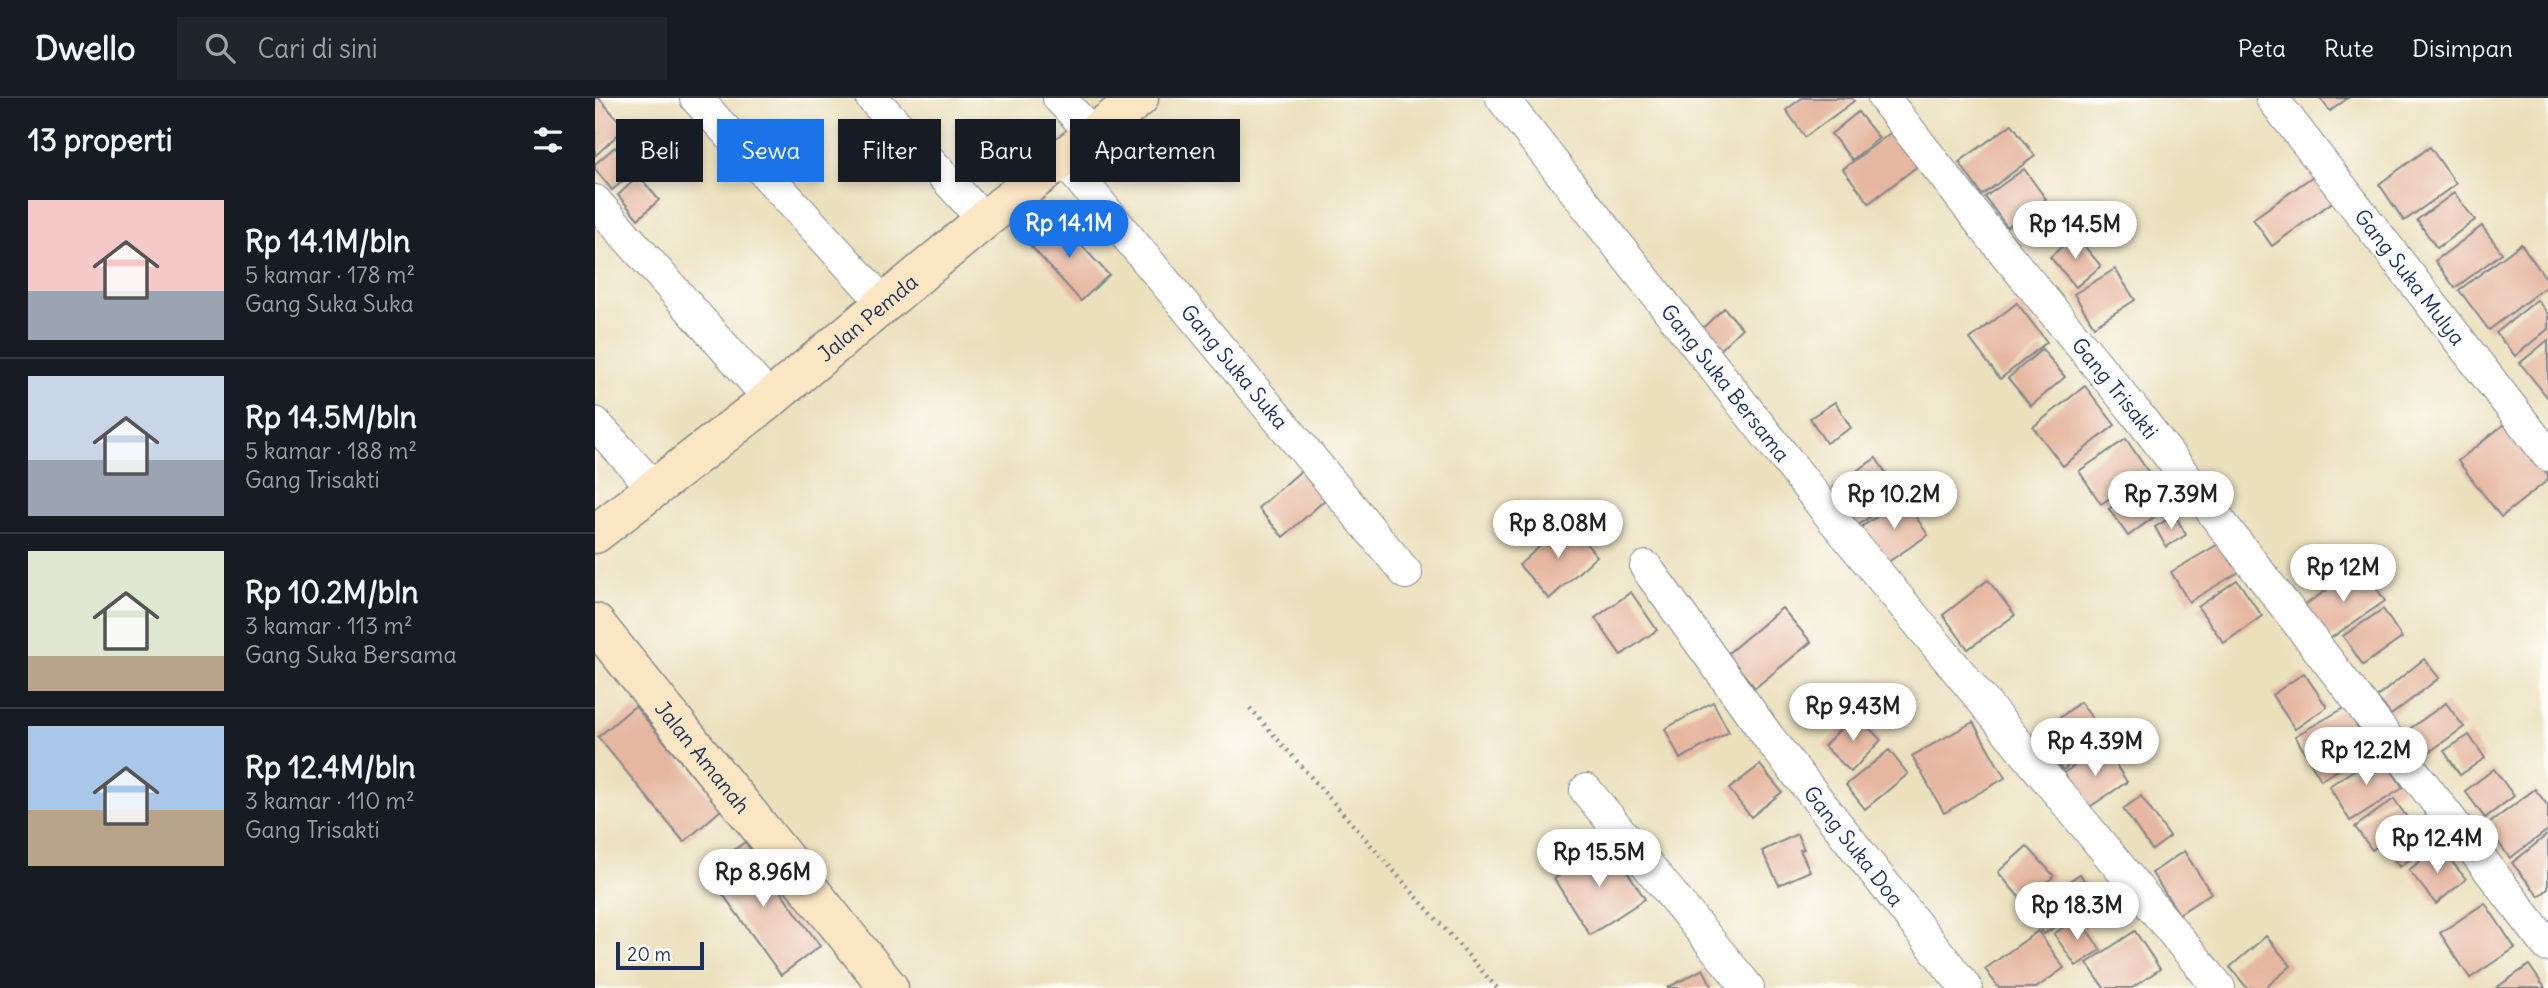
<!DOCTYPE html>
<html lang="id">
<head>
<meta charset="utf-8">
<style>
	body { margin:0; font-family:Delius,sans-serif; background:#20242c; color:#f1f3f6; height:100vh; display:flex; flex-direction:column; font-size:26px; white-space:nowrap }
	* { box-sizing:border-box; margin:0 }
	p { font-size:23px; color:#9ea1a6 }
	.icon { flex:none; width:38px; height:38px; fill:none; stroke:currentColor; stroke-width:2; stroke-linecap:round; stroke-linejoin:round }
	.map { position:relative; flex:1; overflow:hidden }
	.drawer { display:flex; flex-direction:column; background:#171b24; width:595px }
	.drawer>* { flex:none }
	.top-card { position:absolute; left:21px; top:21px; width:665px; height:63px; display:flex; gap:14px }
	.scale { position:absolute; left:21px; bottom:18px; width:88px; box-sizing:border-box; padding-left:7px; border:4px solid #1b2f5e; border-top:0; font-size:19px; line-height:24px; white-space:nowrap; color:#1b2f5e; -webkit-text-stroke:5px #fdfcf7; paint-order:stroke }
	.price { position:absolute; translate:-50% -60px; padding:0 16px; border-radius:24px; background:#fff; color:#222; font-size:23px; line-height:46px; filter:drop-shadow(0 2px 4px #0008) }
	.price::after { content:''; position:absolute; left:50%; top:42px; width:21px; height:16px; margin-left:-10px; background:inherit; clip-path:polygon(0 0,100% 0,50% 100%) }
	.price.current { background:#1a73e8; color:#fff }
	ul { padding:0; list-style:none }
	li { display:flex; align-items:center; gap:21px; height:175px; padding:0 28px }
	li+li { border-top:2px solid #363941 }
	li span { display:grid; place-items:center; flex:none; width:196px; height:140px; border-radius:0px; color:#555 }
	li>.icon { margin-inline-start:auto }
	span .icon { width:84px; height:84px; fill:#fffc; stroke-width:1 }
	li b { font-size:30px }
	h2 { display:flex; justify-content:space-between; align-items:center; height:84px; padding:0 28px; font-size:30px }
	.chip { padding:0 24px; border-radius:0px; background:#171b24; box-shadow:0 4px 10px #0003; font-size:24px; line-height:63px }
	.chip.current { background:#1a73e8; color:#fff }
	header { display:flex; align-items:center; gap:42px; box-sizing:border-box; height:98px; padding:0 35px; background:#171b24; border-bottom:2px solid #363941 }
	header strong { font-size:33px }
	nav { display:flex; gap:38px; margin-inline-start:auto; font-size:24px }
	.search { width:490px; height:63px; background:#20242c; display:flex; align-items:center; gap:18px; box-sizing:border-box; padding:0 24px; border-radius:0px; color:#9ea1a6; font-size:26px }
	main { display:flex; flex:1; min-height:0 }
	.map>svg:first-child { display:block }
	.building { fill:#e6b7a0 }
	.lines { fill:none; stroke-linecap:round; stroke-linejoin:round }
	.street-casing { stroke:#83888d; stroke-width:34 }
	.secondary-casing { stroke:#83888d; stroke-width:41 }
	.path { stroke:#83888d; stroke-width:4.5; stroke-dasharray:2 5; stroke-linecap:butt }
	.street { stroke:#fff; stroke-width:32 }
	.secondary { stroke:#fbe6c4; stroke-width:38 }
	.labels { text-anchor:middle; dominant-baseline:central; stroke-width:6; stroke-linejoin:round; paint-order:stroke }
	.street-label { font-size:21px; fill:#1b2f5e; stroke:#fdfcf7 }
</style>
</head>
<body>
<header>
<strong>Dwello</strong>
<div class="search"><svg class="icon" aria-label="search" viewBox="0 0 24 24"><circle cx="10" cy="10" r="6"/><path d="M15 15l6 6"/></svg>Cari di sini</div>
<nav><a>Peta</a><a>Rute</a><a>Disimpan</a></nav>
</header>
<main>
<section class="drawer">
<h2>13 properti<svg class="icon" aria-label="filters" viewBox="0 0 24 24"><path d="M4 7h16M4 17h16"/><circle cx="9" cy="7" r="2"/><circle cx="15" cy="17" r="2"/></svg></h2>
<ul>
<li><span style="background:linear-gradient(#f6c9c9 65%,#9aa5b1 0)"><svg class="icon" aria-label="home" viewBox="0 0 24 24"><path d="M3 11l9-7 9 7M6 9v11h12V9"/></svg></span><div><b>Rp 14.1M/bln</b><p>5 kamar · 178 m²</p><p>Gang Suka Suka</p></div></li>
<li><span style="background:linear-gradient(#c9d6e8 60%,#9aa5b1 0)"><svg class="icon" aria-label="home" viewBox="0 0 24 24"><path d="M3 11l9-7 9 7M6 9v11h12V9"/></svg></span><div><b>Rp 14.5M/bln</b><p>5 kamar · 188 m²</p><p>Gang Trisakti</p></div></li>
<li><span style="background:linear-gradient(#dfe7d0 75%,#b9a48a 0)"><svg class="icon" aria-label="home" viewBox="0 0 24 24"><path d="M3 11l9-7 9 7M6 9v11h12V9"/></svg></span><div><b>Rp 10.2M/bln</b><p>3 kamar · 113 m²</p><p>Gang Suka Bersama</p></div></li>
<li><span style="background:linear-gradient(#a9c7e8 60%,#b9a48a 0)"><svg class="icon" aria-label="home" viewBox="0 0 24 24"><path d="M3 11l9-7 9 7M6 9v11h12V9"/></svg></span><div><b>Rp 12.4M/bln</b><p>3 kamar · 110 m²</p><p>Gang Trisakti</p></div></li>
</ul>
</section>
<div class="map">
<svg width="1953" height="890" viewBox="0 0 1953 890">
	<rect width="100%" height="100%" fill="#fdfcf7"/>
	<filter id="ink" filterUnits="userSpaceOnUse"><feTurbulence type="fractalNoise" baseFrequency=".0143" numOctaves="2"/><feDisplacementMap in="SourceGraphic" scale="14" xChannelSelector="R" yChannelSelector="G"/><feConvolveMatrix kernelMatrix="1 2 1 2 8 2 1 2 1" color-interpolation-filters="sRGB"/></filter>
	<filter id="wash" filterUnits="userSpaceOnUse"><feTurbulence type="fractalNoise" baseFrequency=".00686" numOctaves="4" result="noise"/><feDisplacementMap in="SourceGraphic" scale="28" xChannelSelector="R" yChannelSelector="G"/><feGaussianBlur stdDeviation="1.57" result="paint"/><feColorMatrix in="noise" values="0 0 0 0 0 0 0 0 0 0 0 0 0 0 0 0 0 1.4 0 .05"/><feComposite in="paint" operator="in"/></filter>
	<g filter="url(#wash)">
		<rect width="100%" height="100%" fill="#ebe0bc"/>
		<g id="blocks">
			<g class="building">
				<path d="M0 0H4L30 30 0 58Z"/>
				<path d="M1207 0H1257L1259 3 1210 39 1191 12Z"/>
				<path d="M1725 0H1753L1735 13Z"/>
				<path d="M1263 14 1284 40 1257 62 1236 36Z"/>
				<path d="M1417 26 1440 58 1387 97 1364 64Z"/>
				<path d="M1302 30 1328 64 1274 105 1248 71Z"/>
				<path d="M20 49 40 73 17 92 0 71V66Z"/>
				<path d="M1835 49 1861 86 1809 123 1784 86Z"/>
				<path d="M1429 71 1451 101 1412 129 1390 99Z"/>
				<path d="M1721 76 1740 102 1677 148 1658 121Z"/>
				<path d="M44 78 64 102 43 121 23 97Z"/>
				<path d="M1859 95 1880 122 1842 150 1822 122Z"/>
				<path d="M462 121 514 177 486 203 434 146Z"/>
				<path d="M1887 128 1907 155 1860 190 1840 163Z"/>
				<path d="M1480 137 1506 168 1481 189 1455 159Z"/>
				<path d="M1926 146 1953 183V187L1894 232 1864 192Z"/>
				<path d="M1520 171 1540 202 1499 228 1479 196Z"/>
				<path d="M1942 202 1953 216V231L1920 258 1901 235Z"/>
				<path d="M1422 205 1452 244 1405 281 1375 241Z"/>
				<path d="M1129 210 1147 230 1117 259 1098 239Z"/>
				<path d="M1953 242V300L1925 265Z"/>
				<path d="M1447 251 1470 279 1436 308 1413 280Z"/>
				<path d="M1490 288 1520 327 1468 368 1438 329Z"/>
				<path d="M1240 304 1256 330 1231 345 1215 320Z"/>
				<path d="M1912 324 1953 377V382L1906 419 1863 363Z"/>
				<path d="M1531 341 1554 375 1506 406 1484 373Z"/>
				<path d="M1281 360 1306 398 1263 427 1238 389Z"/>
				<path d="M706 373 730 402 688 439 663 410Z"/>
				<path d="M1556 380 1575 407 1533 438 1514 411Z"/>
				<path d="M1309 401 1333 437 1290 466 1266 429Z"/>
				<path d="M1580 417 1591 437 1571 449 1560 429Z"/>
				<path d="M972 424 1002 458 954 501 924 467Z"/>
				<path d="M1627 444 1644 474 1594 504 1576 474Z"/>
				<path d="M1767 468 1790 503 1730 544 1707 509Z"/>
				<path d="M1393 482 1420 517 1373 551 1348 517Z"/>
				<path d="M1642 482 1667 518 1629 545 1603 509Z"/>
				<path d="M1036 494 1062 532 1026 557 1000 520Z"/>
				<path d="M1187 510 1216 544 1160 590 1132 556Z"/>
				<path d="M1788 511 1807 540 1768 567 1748 538Z"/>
				<path d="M1829 561 1844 580 1796 617 1782 599Z"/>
				<path d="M1709 575 1732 609 1700 631 1677 597Z"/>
				<path d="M1118 604 1134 634 1085 661 1070 631Z"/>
				<path d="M1485 604 1511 638 1468 672 1442 638Z"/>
				<path d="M1851 605 1869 629 1823 662 1806 637Z"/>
				<path d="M40 608 126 712 89 744 3 639Z"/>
				<path d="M1751 609 1776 653 1726 682 1700 638Z"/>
				<path d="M1260 616 1286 642 1256 674 1229 648Z"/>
				<path d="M1378 624 1410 680 1349 715 1317 658Z"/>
				<path d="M1874 637 1890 660 1865 677 1849 653Z"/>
				<path d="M1509 648 1532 684 1490 712 1467 676Z"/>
				<path d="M1294 652 1313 676 1270 711 1251 687Z"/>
				<path d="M1786 655 1808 690 1755 723 1734 688Z"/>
				<path d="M1165 667 1187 694 1156 719 1134 691Z"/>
				<path d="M1899 671 1919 698 1890 720 1870 693Z"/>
				<path d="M1940 691 1953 708V732L1915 760 1891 728Z"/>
				<path d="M1546 698 1575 739 1557 752 1528 711Z"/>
				<path d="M1799 701 1816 725 1777 752 1760 729Z"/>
				<path d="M1828 723 1841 744 1804 769 1791 747Z"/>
				<path d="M1202 736 1209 751 1205 752 1215 773 1184 787 1167 753Z"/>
				<path d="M1953 736V791L1944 798 1917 765Z"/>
				<path d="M150 744 225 848 186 877 111 773Z"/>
				<path d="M1014 745 1050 801 995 837 959 781Z"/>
				<path d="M1432 748 1459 778 1429 805 1403 774Z"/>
				<path d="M1844 748 1871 781 1841 806 1814 772Z"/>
				<path d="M1589 753 1616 795 1584 816 1557 775Z"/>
				<path d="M1485 776 1501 801 1449 836 1432 811Z"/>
				<path d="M1890 805 1920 850 1875 880 1845 835Z"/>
				<path d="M1483 819 1506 852 1481 868 1459 836Z"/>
				<path d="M1443 833 1469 870 1441 890H1404L1390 871Z"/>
				<path d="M1540 833 1565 871 1537 890H1509L1492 865Z"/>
				<path d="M1671 838 1696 868 1670 890H1652L1635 869Z"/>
				<path d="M1934 867 1950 890H1901Z"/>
				<path d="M1108 871 1118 890H1072Z"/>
			</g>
		</g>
	</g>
	<g filter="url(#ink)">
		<use href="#blocks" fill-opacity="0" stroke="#83888d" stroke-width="2"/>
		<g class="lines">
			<g class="street-casing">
				<g id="street">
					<path d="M101 0 288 204"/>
					<path d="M277 0 389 122"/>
					<path d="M464 0 499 37"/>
					<path id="s1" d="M907 0 1238 421 1624 890"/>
					<path id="s2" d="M1289 0 1389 129 1538 311 1953 848"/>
					<path id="s3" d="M1677 0 1953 357"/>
					<path id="s4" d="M469 62 811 475"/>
					<path d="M0 103 175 301"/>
					<path d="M0 325 59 390"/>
					<path id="s5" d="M1051 469 1174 640 1371 890"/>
					<path d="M991 692 1153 890"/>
				</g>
			</g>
			<g class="secondary-casing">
				<g id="secondary">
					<path id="s6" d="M0 436 175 301 389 122 544 0"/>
					<path id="s7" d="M0 525 294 890"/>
				</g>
			</g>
			<path class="path" d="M655 610 902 890"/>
			<use href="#street" class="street"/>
			<use href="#secondary" class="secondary"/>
		</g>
	</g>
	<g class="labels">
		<g class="street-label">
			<text stroke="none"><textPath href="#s3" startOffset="226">Gang Suka Mulya</textPath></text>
			<text stroke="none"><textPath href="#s6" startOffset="348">Jalan Pemda</textPath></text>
			<text stroke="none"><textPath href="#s4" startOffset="268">Gang Suka Suka</textPath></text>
			<text stroke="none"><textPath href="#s1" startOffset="362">Gang Suka Bersama</textPath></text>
			<text stroke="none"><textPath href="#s2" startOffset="371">Gang Trisakti</textPath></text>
			<text stroke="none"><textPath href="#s7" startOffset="172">Jalan Amanah</textPath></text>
			<text stroke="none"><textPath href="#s5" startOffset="348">Gang Suka Doa</textPath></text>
		</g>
	</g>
</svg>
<div class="scale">20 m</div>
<b class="price current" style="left:474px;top:162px">Rp 14.1M</b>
<b class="price" style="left:1480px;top:163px">Rp 14.5M</b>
<b class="price" style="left:1299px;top:433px">Rp 10.2M</b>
<b class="price" style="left:1576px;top:433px">Rp 7.39M</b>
<b class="price" style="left:963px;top:462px">Rp 8.08M</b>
<b class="price" style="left:1748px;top:506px">Rp 12M</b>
<b class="price" style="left:1258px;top:645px">Rp 9.43M</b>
<b class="price" style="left:1500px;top:680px">Rp 4.39M</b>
<b class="price" style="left:1771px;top:689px">Rp 12.2M</b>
<b class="price" style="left:1842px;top:777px">Rp 12.4M</b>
<b class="price" style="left:1004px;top:791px">Rp 15.5M</b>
<b class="price" style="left:168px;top:811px">Rp 8.96M</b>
<b class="price" style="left:1482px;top:844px">Rp 18.3M</b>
<div class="top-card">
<a class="chip">Beli</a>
<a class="chip current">Sewa</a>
<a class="chip">Filter</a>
<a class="chip">Baru</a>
<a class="chip">Apartemen</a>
</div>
</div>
</main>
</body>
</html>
